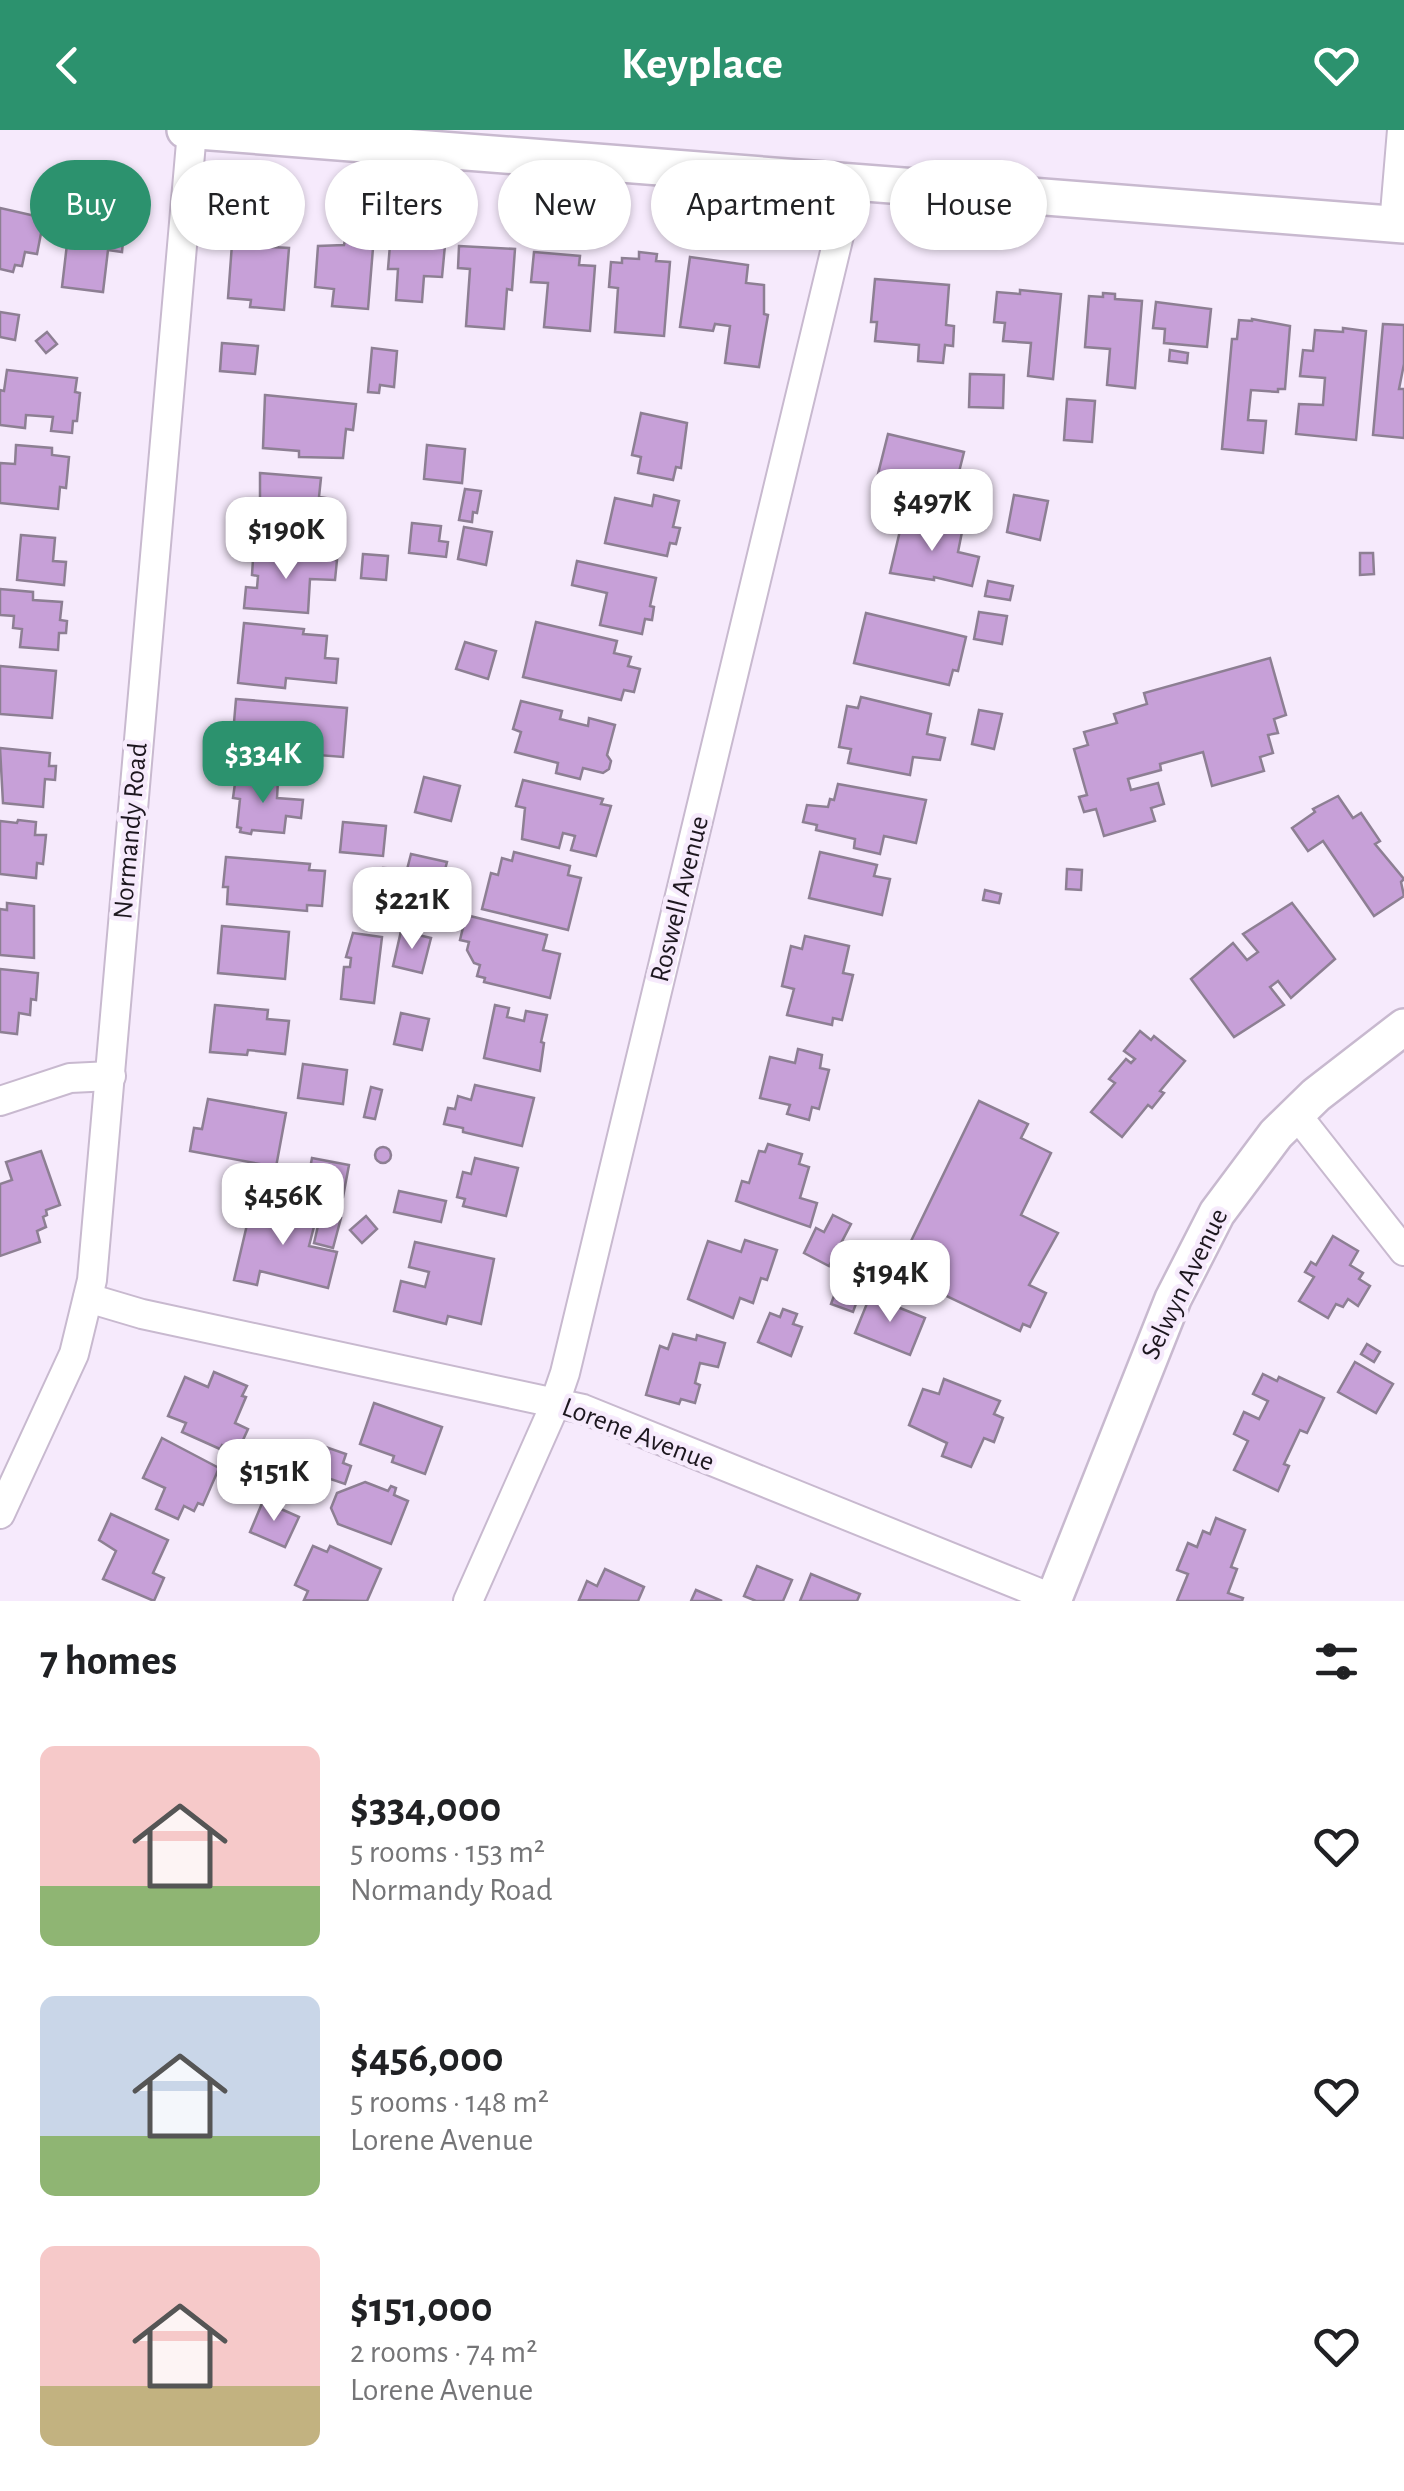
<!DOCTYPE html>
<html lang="en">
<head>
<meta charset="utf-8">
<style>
	body { margin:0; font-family:"Alegreya Sans",sans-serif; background:#f2f2f2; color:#202124; height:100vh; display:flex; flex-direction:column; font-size:38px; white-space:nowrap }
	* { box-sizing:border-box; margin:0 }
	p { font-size:32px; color:#757577 }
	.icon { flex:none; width:55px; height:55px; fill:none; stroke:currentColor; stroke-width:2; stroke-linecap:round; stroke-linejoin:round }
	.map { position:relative; height:1471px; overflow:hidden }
	.details { display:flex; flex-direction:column; background:#fff; flex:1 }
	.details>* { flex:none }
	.banner { position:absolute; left:30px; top:30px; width:1345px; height:90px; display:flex; gap:20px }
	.price { position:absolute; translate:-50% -85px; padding:0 22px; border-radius:20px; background:#fff; color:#222; font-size:32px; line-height:65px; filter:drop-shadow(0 2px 5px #0008) }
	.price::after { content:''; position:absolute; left:50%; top:60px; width:30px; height:22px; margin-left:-15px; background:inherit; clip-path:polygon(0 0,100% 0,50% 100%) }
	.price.current { background:#2c926e; color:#fff }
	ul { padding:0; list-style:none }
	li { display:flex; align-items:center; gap:30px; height:250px; padding:0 40px }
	li span { display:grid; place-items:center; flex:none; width:280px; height:200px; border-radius:15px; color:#555 }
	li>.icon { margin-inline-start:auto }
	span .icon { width:120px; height:120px; fill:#fffc; stroke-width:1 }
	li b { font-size:42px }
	h2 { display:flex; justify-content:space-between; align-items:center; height:120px; padding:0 40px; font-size:42px }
	.pill { padding:0 35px; border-radius:45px; background:#fff; box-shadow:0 2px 8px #0004; font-size:35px; line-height:90px }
	.pill.current { background:#2c926e; color:#fff }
	header { display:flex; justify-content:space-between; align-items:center; height:130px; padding:0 40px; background:#2c926e; color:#fff; font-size:45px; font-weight:700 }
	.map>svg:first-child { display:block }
	.building { fill:#c7a0d8; stroke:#8d7f93; stroke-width:2.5 }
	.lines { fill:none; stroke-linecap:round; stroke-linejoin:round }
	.minor-casing { stroke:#c8b9cf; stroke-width:32 }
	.tertiary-casing { stroke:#c8b9cf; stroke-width:40 }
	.minor { stroke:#fff; stroke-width:28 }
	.tertiary { stroke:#fff; stroke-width:35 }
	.labels { text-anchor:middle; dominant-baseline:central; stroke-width:9; stroke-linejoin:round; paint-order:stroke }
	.street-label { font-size:28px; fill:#1d171f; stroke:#f6eafc }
</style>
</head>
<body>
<header><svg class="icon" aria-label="back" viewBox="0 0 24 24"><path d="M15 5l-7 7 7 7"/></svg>Keyplace<svg class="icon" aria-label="heart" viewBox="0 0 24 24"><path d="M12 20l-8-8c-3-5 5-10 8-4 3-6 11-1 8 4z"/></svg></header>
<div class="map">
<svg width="1404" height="1471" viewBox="0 0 1404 1471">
	<rect width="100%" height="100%" fill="#f6eafc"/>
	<g class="building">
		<path d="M0 78 44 88 37 124 25 122 22 136 15 135 13 142 0 139Z"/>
		<path d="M66 81 81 83 80 94 124 99 122 122 108 120 103 162 62 157 67 114H60Z"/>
		<path d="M249 105 273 107 272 117 289 118 284 180 250 177 251 170 228 168 232 114 248 115Z"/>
		<path d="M418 106 431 107 430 114 445 115 442 147 424 146 422 172 396 170 398 139H388L390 115H400V111L417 112Z"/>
		<path d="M345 110 355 111V116L373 118 368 179 332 176 334 159 315 157 318 116 344 115Z"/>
		<path d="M459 116 515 119 512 160 507 159 504 199 466 196 470 139 458 138Z"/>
		<path d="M534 122 580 126 579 135 595 136 590 201 544 197 548 153 531 152Z"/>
		<path d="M639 122 657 124 656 131 670 132 664 206 615 202 618 158 609 157 611 132 622 133V128L639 129Z"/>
		<path d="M690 127 748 135 746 153 764 155V184L768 185 759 237 725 233 730 196 715 194 713 201 680 197Z"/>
		<path d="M875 149 949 155 946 195 954 196 953 216 945 215 943 233 918 231 919 215 875 211 877 192H871Z"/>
		<path d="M1020 160 1061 164 1053 249 1028 246 1031 213 1003 211 1005 193 994 192 997 162 1020 164Z"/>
		<path d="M1103 163 1115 164V169L1142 171 1135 258 1107 255 1110 219 1085 217 1089 166 1103 167Z"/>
		<path d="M1156 172 1211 179 1207 217 1164 213 1165 199 1153 198Z"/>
		<path d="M0 182 19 185 15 210 0 207Z"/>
		<path d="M1252 189 1290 196 1285 259H1278V262L1251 260 1248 290 1266 291 1263 323 1222 319 1232 209H1237L1239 190 1252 191Z"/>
		<path d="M1383 194 1404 195V234L1399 259H1404V308L1373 305Z"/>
		<path d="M1343 198 1366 201 1356 310 1296 304 1299 274 1323 275 1325 248 1300 246 1303 220 1313 221 1315 200 1343 202Z"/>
		<path d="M47 202 57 214 46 223 36 211Z"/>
		<path d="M222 213 258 216 255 244 220 241Z"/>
		<path d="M372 218 397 221 394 257 380 255 379 263 368 262Z"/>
		<path d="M1170 220 1188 223 1187 233 1169 231Z"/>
		<path d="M7 240 77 248 75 262 80 263 77 291H73L72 303 51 301 53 287 26 285 25 298 0 295V260L4 261Z"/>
		<path d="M970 244 1004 245 1003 278 969 277Z"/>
		<path d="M265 265 356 274 353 300 346 299 343 328 299 327V321L263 318Z"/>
		<path d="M1067 269 1095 271 1092 312 1064 310Z"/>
		<path d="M641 283 687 293 681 338 676 337 673 350 638 343 641 327 632 325Z"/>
		<path d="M888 304 964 322 951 374 884 357 886 349 877 348Z"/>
		<path d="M16 315 52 318V325L69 327 66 358 60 357 58 379 0 373V333L15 334Z"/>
		<path d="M427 315 465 319 462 353 424 349Z"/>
		<path d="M260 343 321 348 319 367 326 368 324 398H318L317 405 303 403 302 406 260 403Z"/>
		<path d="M465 359 481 361 477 383 473 382 472 392 459 390Z"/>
		<path d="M654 365 679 371 673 397 680 398 676 414 670 413 667 426 605 413 615 368 652 376Z"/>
		<path d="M1014 365 1048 371 1040 410 1007 402Z"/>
		<path d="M903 388 962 402 958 422 979 427 972 456 934 447V450L890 443Z"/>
		<path d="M412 393 441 396 439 411 448 412 446 427 409 423Z"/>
		<path d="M464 397 492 402 486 435 458 429Z"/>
		<path d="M21 405 55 408 53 431 66 432 64 455 17 450Z"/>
		<path d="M1360 423H1373L1374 444 1360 445Z"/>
		<path d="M363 424 388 426 386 450 361 448Z"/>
		<path d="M265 425 337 430 335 450 310 449 308 483 244 478 246 457 257 458 258 446 252 445 253 429 265 430Z"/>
		<path d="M577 431 656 448 650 476 654 477 652 490 645 489 642 504 600 495 607 463 572 455Z"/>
		<path d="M988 451 1013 456 1010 470 985 466Z"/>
		<path d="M0 459 33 462V470L62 472 60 490 67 491 66 503H59L58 520 20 517 22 499 13 498 14 486 0 485Z"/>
		<path d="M979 482 1007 486 1002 514 974 509Z"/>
		<path d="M866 483 966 507 958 541 953 540 949 555 854 533Z"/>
		<path d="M536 492 617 511 614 523 631 527 628 536 640 539 634 562 624 560 621 570 523 547Z"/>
		<path d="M244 493 304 499 303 504 327 506 325 528 338 529 336 553 286 548 285 558 238 553Z"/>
		<path d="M465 512 496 521 488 549 456 539Z"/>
		<path d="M1270 528 1286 585 1274 589 1278 603 1268 605 1273 623 1260 627 1264 641 1212 656 1203 622 1160 634 1161 640 1128 649 1131 660 1158 653 1164 674 1151 678 1155 691 1104 706 1096 679 1084 682 1079 667 1087 665 1074 619 1088 615 1084 602 1117 593 1114 584 1147 574 1144 563Z"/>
		<path d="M0 536 56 541 52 588 0 584Z"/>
		<path d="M861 567 931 584 927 604 945 608 940 630 913 627 910 645 848 633 851 619 839 617 847 576 858 578Z"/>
		<path d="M236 569 347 578 343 627 280 622 278 638 256 636 258 619 232 616Z"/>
		<path d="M521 571 562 581 560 589 588 596 589 588 615 595 607 625 611 631 609 639 603 643 583 638 580 649 556 643 558 633 515 622 521 602 513 599Z"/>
		<path d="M979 580 1002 584 994 619 972 614Z"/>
		<path d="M0 618 50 623 49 636H56L55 650 45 649 43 677 3 673Z"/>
		<path d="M236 646 278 651 277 668 303 670 301 688 286 686 284 703 252 700 251 704 240 702 241 698 237 697 240 669 233 668Z"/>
		<path d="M424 647 460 656 451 691 415 682Z"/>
		<path d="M523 650 603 669 601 674 611 676 596 726 571 720 575 706 563 703 559 718 522 709 525 678 516 676Z"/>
		<path d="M838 654 926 670 916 713 884 706 880 724 854 718 855 709 816 700 817 695 803 692 807 675 828 677 830 669 834 670Z"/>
		<path d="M1338 666 1353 688 1361 683 1380 711 1375 714 1404 749 1401 752 1404 766 1374 786 1323 711 1308 721 1292 698 1315 682 1313 679Z"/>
		<path d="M18 690 36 692 35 705H46L43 734 37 733 36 748 0 744V691L17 693Z"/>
		<path d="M343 692 386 696 383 726 340 722Z"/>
		<path d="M514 722 570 736 568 745 581 748 568 800 482 779 491 743 498 745 502 728 512 731Z"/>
		<path d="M820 722 877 735 874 746 890 749 882 785 809 768Z"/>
		<path d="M411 724 447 732 438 767 402 759Z"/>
		<path d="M226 727 310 734 309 740 325 741 322 776 307 775V781L227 774 228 757H223Z"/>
		<path d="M383 738 398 739 397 754 381 753Z"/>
		<path d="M1067 739 1082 740 1081 760 1066 759Z"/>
		<path d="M985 760 1001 764 999 773 983 770Z"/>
		<path d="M7 773 34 776V828L0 825V779L7 780Z"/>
		<path d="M1292 773 1335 829 1291 868 1278 851 1270 857 1284 875 1234 907 1191 849 1233 813 1247 830 1258 822 1243 804Z"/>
		<path d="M466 785 547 805 543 820 560 824 550 868 484 852 485 848 477 846 480 835 474 833 467 820 469 812 460 810Z"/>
		<path d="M222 796 289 802 285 849 218 843Z"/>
		<path d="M401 801 431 808 422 843 393 836Z"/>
		<path d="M353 803 382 807 374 873 341 869 344 837H350L351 828 346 827Z"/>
		<path d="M805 806 849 816 843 843 853 845 842 890 833 888 832 895 787 885 794 859 782 856 791 816 802 819Z"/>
		<path d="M0 839 38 843 36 870 31 869 30 885 19 883 17 904 0 902Z"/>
		<path d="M215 875 268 880 267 889 289 891 285 924 248 920 247 925 210 922Z"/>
		<path d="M495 875 509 878 507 887 524 891 526 881 547 885 541 912 544 913 540 941 484 928Z"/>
		<path d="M401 883 429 889 422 920 394 914Z"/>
		<path d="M1140 901 1151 910 1154 906 1185 931 1160 961 1164 963 1152 978 1148 975 1122 1007 1091 982 1115 953 1109 949 1126 929 1131 933 1135 929 1124 921Z"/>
		<path d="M798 919 822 925 820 938 829 940 819 979 812 977 809 990 787 984 790 975 760 968 770 927 795 933Z"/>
		<path d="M303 934 347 940 343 974 298 968Z"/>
		<path d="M475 955 534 968 522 1016 463 1002V998L444 994 448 978 455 979 458 966 471 970Z"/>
		<path d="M371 957 382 960 375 989 364 987Z"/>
		<path d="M208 969 286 983 276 1037 190 1021 194 998 202 999Z"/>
		<path d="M979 971 1028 994 1021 1008 1051 1023 1021 1085 1058 1103 1029 1155 1046 1163 1030 1197 1023 1194 1020 1201 896 1142Z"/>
		<path d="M768 1014 802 1024 799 1034 809 1037 800 1068 817 1073 810 1097 736 1071 742 1051 749 1053 759 1021 765 1022Z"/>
		<circle cx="383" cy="1025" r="8"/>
		<path d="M41 1021 60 1075 46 1080 47 1085 43 1087 46 1097 37 1101 40 1112 0 1126V1054L12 1050 6 1032Z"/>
		<path d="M312 1028 349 1035 343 1067 306 1060Z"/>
		<path d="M475 1028 518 1038 506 1086 463 1076 465 1069 457 1067 463 1042 471 1044Z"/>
		<path d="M399 1061 446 1071 441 1092 394 1082Z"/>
		<path d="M267 1073 317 1085 309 1116 337 1122 328 1158 260 1141 257 1155 234 1150 250 1082 264 1085Z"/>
		<path d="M321 1083 341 1088 333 1118 314 1113Z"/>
		<path d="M833 1085 851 1094 829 1136 804 1123 816 1098 824 1102Z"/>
		<path d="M366 1086 377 1099 362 1113 350 1100Z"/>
		<path d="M1333 1106 1358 1121 1350 1135 1363 1143 1359 1149 1370 1156 1358 1176 1348 1169 1343 1177 1336 1174 1328 1188 1299 1171 1314 1147 1305 1142 1311 1132 1316 1135Z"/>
		<path d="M745 1110 777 1120 767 1150 761 1148 753 1173 740 1168 733 1188 688 1169 708 1111 741 1122Z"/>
		<path d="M415 1112 494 1129 481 1194 448 1186 446 1194 394 1181 401 1151 425 1157 429 1142 409 1137Z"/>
		<path d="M839 1152 861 1160 853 1182 831 1174Z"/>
		<path d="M870 1166 925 1188 910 1225 855 1203Z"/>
		<path d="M783 1179 797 1184 793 1194 802 1197 791 1226 758 1212 770 1183 780 1187Z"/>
		<path d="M673 1204 696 1210 697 1205 725 1213 718 1237 700 1233 695 1253 700 1255 695 1273 681 1269 679 1274 646 1265 660 1216 668 1219Z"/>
		<path d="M1367 1214 1380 1222 1374 1232 1361 1224Z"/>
		<path d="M1355 1232 1393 1254 1376 1283 1338 1262Z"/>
		<path d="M214 1242 247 1256 242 1266 246 1267 235 1293 248 1299 238 1321 222 1315 220 1319 182 1302 186 1293 168 1286 185 1247 208 1257Z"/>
		<path d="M1263 1244 1277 1251 1279 1247 1324 1268 1307 1303 1300 1300 1284 1334 1289 1336 1278 1361 1234 1340 1248 1311 1234 1304 1244 1282 1259 1289 1268 1271 1253 1264Z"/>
		<path d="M944 1249 1000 1271 994 1284 1003 1288 994 1312 984 1308 971 1337 942 1326 947 1313 909 1295 923 1259 939 1264Z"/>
		<path d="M374 1273 442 1297 425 1344 392 1332 394 1326 360 1314Z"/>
		<path d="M162 1308 219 1338 203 1375 198 1373 194 1381 184 1376 178 1389 156 1379 165 1358 143 1348Z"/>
		<path d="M314 1313 346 1324 343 1333 351 1336 345 1354 304 1340Z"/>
		<path d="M365 1352 388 1361 391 1356 396 1358 394 1365 408 1371 391 1414 338 1394 331 1378 337 1363Z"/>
		<path d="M263 1371 299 1387 285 1417 250 1402Z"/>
		<path d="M111 1384 168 1410 153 1443 164 1448 154 1471 103 1449 116 1421 99 1410Z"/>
		<path d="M1216 1388 1245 1400 1231 1437 1237 1439 1228 1463 1243 1468 1242 1471H1177L1188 1444 1177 1440 1188 1413 1197 1417 1203 1401 1210 1404Z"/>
		<path d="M313 1416 327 1422 330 1416 381 1439 367 1471 304 1470 308 1461 295 1455Z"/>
		<path d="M757 1436 792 1450 783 1471H756L744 1466Z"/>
		<path d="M605 1439 644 1457 638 1471 579 1470 587 1451 597 1456Z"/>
		<path d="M811 1444 860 1464 857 1471H800Z"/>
		<path d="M696 1460 722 1471H691Z"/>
	</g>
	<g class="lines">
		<g class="minor-casing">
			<g id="minor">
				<path d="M1394 95 1402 0"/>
				<path d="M0 971 70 948 111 946"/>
				<path d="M1296 984 1404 1121"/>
				<path d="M88 1168 142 1184 583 1279 1054 1469"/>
				<path d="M0 1384 74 1224 92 1150 192 1"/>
				<path d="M468 1471 551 1284 565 1243 842 93 847 53"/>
			</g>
		</g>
		<g class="tertiary-casing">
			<g id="tertiary">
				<path d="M185 0 1404 95"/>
				<path d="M1053 1471 1173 1169 1217 1083 1276 1004 1316 965 1404 897"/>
			</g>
		</g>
		<use href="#minor" class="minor"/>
		<use href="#tertiary" class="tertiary"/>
	</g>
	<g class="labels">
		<g class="street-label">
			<text transform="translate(131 701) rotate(-85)">Normandy Road</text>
			<text transform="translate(680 769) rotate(-76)">Roswell Avenue</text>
			<text transform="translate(1185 1154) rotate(-64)">Selwyn Avenue</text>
			<text transform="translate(638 1305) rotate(21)">Lorene Avenue</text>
		</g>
	</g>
</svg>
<b class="price" style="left:932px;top:424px">$497K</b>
<b class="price" style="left:286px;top:452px">$190K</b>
<b class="price current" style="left:263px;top:676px">$334K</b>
<b class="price" style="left:412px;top:822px">$221K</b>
<b class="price" style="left:283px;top:1118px">$456K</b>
<b class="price" style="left:890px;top:1195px">$194K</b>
<b class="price" style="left:274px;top:1394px">$151K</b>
<div class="banner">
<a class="pill current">Buy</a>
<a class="pill">Rent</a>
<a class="pill">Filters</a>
<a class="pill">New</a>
<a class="pill">Apartment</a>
<a class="pill">House</a>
</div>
</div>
<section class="details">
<h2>7 homes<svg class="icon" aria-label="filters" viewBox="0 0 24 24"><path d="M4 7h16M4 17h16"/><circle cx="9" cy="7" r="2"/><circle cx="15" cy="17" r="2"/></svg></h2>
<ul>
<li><span style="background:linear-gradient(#f6c9c9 70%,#8fb573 0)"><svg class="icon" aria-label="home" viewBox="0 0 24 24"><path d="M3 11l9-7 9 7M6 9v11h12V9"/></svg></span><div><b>$334,000</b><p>5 rooms · 153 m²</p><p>Normandy Road</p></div><svg class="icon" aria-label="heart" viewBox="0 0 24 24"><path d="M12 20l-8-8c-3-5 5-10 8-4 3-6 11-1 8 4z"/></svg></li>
<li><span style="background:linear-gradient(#c9d6e8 70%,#8fb573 0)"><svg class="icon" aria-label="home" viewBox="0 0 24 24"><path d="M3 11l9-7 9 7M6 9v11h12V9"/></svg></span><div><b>$456,000</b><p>5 rooms · 148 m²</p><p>Lorene Avenue</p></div><svg class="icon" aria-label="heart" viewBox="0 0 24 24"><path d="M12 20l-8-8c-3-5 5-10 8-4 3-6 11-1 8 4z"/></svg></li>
<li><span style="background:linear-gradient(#f6c9c9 70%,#c2b280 0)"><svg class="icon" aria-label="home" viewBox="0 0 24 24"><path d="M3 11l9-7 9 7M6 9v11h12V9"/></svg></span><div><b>$151,000</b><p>2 rooms · 74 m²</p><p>Lorene Avenue</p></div><svg class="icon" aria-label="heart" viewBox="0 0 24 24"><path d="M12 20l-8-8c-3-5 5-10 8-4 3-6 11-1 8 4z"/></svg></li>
</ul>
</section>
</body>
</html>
